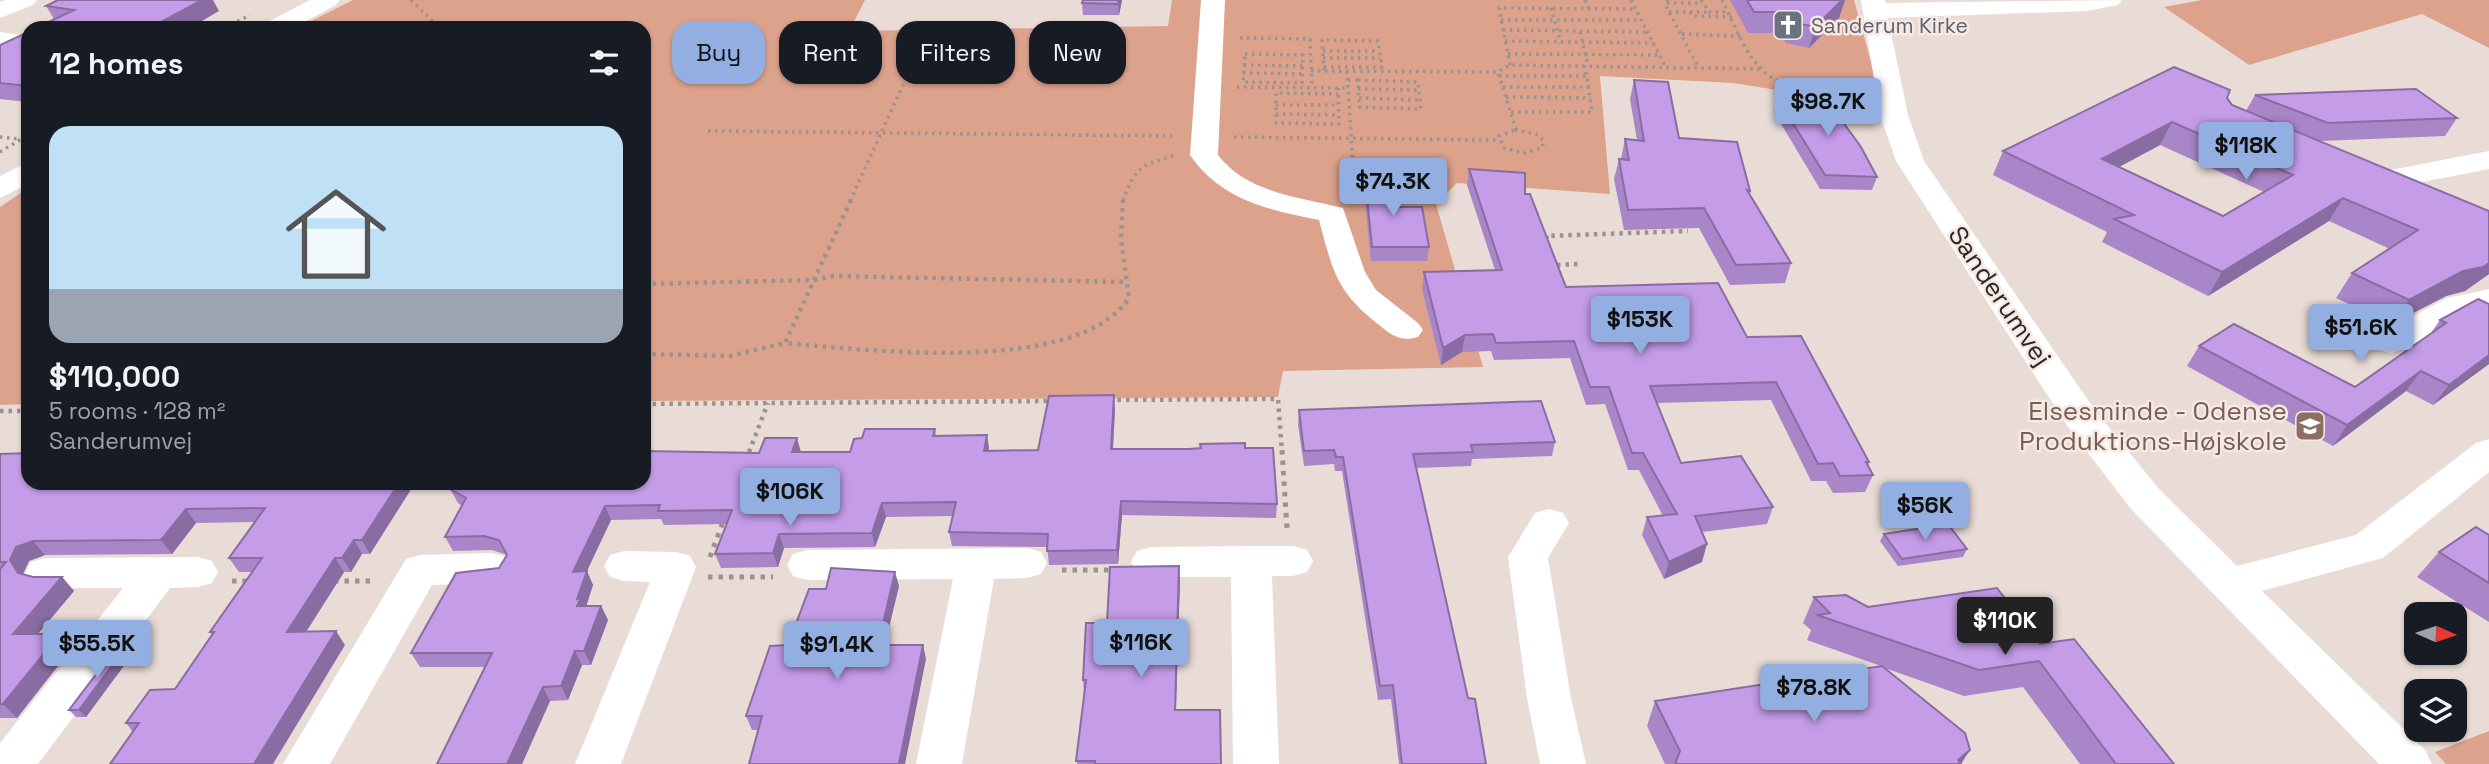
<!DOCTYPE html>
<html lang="en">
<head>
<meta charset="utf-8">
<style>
	body { margin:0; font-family:"Space Grotesk",sans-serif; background:#242831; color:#f1f3f6; height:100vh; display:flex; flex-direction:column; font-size:26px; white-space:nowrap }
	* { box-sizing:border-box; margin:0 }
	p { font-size:23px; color:#9ea1a6 }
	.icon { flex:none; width:38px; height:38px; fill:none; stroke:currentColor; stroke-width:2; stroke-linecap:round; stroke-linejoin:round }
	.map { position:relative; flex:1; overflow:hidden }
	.details { position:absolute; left:21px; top:21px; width:630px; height:469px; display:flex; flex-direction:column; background:#171b24; border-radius:21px; box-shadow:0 2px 5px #0004 }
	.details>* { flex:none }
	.hud { position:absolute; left:672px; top:21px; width:665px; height:63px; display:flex; gap:14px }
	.needle { width:46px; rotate:93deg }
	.controls { position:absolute; left:2404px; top:602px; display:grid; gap:14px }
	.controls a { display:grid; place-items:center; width:63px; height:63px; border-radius:14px; background:#171b24; box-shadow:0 2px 5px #0004; font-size:35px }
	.price { position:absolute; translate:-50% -60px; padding:0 16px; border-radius:7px; background:#93afe1; color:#111; font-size:23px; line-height:46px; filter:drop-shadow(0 2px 4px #0008) }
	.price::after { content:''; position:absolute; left:50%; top:42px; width:21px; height:16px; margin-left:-10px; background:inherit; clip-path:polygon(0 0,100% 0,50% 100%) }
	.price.selected { background:#222; color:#fff }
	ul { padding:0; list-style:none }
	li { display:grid; align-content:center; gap:14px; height:371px; padding:0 28px }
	li span { display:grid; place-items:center; height:217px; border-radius:21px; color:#555 }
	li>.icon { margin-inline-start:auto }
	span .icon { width:126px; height:126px; fill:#fffc; stroke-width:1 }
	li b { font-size:30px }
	h2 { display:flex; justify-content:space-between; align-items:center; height:84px; padding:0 28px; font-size:30px }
	.tag { padding:0 24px; border-radius:21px; background:#171b24; box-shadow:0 2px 5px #0004; font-size:24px; line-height:63px }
	.tag.selected { background:#93afe1; color:#111 }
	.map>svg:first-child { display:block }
	.green { fill:#dda28c }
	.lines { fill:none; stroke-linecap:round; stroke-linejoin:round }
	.path-far2 { stroke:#9c938f; stroke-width:3.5; stroke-dasharray:2.5 4.5; stroke-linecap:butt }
	.path-far1 { stroke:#9c938f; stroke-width:4.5; stroke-dasharray:3.5 5; stroke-linecap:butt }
	.path { stroke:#9c938f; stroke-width:5; stroke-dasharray:4.5 6; stroke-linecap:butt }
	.minor { fill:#fff; fill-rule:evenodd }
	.wall { fill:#a986c8; fill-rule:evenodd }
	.shaded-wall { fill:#896da2 }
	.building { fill:#c49ce8; stroke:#896da2; stroke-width:2; fill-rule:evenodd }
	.labels { text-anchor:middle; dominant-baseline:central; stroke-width:5; stroke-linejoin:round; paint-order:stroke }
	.far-worship-label { font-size:21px; fill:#5b616d; stroke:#f6e9e4; text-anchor:start }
	.street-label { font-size:26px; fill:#2c2826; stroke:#f6e9e4 }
	.education-label { font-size:26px; fill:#785e54; stroke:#f6e9e4; text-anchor:end }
</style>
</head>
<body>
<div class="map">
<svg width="2489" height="764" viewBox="0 0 2489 764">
	<rect width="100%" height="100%" fill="#e9dcd7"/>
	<g class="green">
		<path d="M353 0H865L849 31 1168 26 1172 0H1854L1876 80 1869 97 1844 101 1733 83 1600 76 1610 194 1457 183 1436 204 1483 367 1283 371 1278 397 644 401V28H297Z"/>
		<path d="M2202 0H2489V48L2422 14 2249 65 2164 7Z"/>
		<path d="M28 188V404L0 405V207Z"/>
		<path d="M2489 731V764H2446L2435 752Z"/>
	</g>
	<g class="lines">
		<g class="path-far2">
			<path d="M411 0 440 28"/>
			<path d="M1585 0 1589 9"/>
			<path d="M1631 0 1665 66"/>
			<path d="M1668 0 1666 6 1698 67"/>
			<path d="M1701 0 1709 12H1729"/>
			<path d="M1722 0C1735 25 1745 57 1768 75 1796 96 1836 80 1859 109"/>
			<path d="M1667 3H1702"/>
			<path d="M1551 8 1561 43"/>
			<path d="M1669 12H1709"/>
			<path d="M1690 12 1692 16 1732 17"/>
			<path d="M1501 20H1641"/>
			<path d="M225 28 250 15"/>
			<path d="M1503 30 1647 32"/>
			<path d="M1580 32 1588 66"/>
			<path d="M1682 34 1742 36"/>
			<path d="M1240 38 1310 39 1312 88"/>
			<path d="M1505 41 1653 43"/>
			<path d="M1323 51H1379"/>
			<path d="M1245 54 1303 55 1302 83 1243 82Z"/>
			<path d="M1508 54 1659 55"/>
			<path d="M1323 58H1380"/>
			<path d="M1244 65 1303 66"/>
			<path d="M1510 65 1499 8 1635 9"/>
			<path d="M1324 67H1382L1378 41 1322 40 1324 71"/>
			<path d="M1311 71 1498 72"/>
			<path d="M1347 71 1355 199"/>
			<path d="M1243 73 1303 74"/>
			<path d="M1499 76H1588"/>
			<path d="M1348 80H1358"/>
			<path d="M1358 80 1418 82 1421 109 1359 107Z"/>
			<path d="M1237 87 1348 88"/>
			<path d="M1503 87H1590"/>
			<path d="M1338 88 1339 124 1276 123V93L1338 94"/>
			<path d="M1358 89 1419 90"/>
			<path d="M1506 97 1591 98"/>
			<path d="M1359 98 1420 100"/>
			<path d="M1276 105H1338"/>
			<path d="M1511 112H1592L1585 66"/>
			<path d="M1276 114 1339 115"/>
			<path d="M1515 130 1536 134 1544 141 1542 148 1524 153 1504 148 1499 136Z"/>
			<path d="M1516 130 1498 72 1510 65 1760 69"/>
			<path d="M708 131 1176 136"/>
			<path d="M0 137 20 139"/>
			<path d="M1234 137 1499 140"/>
			<path d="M0 152 28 135"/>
			<path d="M850 201 923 41"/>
			<path d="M1123 201C1135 168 1140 165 1173 156"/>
		</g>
		<g class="path-far1">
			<path d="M851 200 785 343C868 350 1077 376 1129 298L1121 238 1123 200"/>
			<path d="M1547 239 1546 236 1688 231"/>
			<path d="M1557 265 1578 264"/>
			<path d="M644 284 814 280 834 276 1127 282"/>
			<path d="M644 354 730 356 785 343"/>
			<path d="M1109 400 1278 399 1282 452"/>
			<path d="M644 404 1052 401"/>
			<path d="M0 411H28"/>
			<path d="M749 452 768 403"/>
		</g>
		<g class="path">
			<path d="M1282 450 1287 529"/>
			<path d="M747 458 750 450"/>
			<path d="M710 557 724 519"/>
			<path d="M1062 570H1116"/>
			<path d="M708 577H773"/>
			<path d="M232 581H251"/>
			<path d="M334 581H374"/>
		</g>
		<g class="minor">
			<path d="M5 0H37L33 5 0 18V2Z"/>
			<path d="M310 0H340L336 5 293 28H263L266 23Z"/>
			<path d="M1201 0H1225L1218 155C1247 193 1299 197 1343 208L1365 272 1376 290 1418 323 1423 330 1418 337C1400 342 1393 336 1379 325 1336 291 1333 272 1319 220 1268 210 1221 200 1190 155Z"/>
			<path d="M1861 0H1885L1886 3 2122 0 2118 5 2087 11 1888 18 1908 115 1924 161 2094 409 2159 489 2237 566 2356 535 2476 443 2489 439V472L2383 558 2262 591 2425 750 2432 764H2379L2131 509 2068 427 1896 161 1880 115Z"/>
			<path d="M0 32 28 36V50L0 46Z"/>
			<path d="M2489 151V169L2386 189 2376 186 2371 180 2376 174 2386 171Z"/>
			<path d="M28 162V184L0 198V176Z"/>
			<path d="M2489 289V309L2469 313 2403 350 2391 353 2379 350 2374 342 2379 334 2447 298Z"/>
			<path d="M1549 509 1563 513 1569 523 1548 558 1571 698 1586 764H1540L1527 698 1508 557 1535 513Z"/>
			<path d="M1251 546H1293L1307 550 1313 561 1307 572 1293 576H1272L1279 764H1233L1231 577H1151L1137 573 1131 562 1137 551 1151 547Z"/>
			<path d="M1027 548 1041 552 1047 563 1041 574 1027 578 994 579 962 764H916L953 579 807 580 793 576 787 565 793 554 807 550Z"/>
			<path d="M624 551 676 552 690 556 696 567 621 764H575L650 582 624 581 610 577 604 566 610 555Z"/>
			<path d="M492 553 506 557 512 568 506 579 492 583 432 585 330 764H283L406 559 420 555Z"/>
			<path d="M198 557 212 561 218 572 212 583 198 587 170 588 38 764H0V743L123 588H45L31 584 25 573 31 562 45 558Z"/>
		</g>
	</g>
	<g class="wall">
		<path d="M1122 0 1119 15H1083L1082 3Z"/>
		<path d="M1730 0H1845L1839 18 1809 48 1786 43 1779 33H1748Z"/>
		<path d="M46 6 219 11 54 19Z"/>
		<path d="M28 32V102L0 99V45Z"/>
		<path d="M1634 80 1679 138 1750 191 1749 194 1791 263 1785 283 1730 285 1699 228 1624 230 1614 179 1619 159H1621L1625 139 1637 140 1630 99Z"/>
		<path d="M2255 95 2457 118 2445 136 2320 141 2489 211V274L2465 291 2446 296 2392 324 2336 298 2352 273 2390 249 2329 221 2208 296 2102 242 2107 232 1993 175 2003 151 2227 98 2232 105 2246 111ZM2160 145 2264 192 2223 216 2119 167Z"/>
		<path d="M1778 99 1877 177 1872 190 1820 189 1774 112Z"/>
		<path d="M1469 169 1525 194 1566 287 1747 337 1869 462 1868 465 1873 475 1865 492 1833 493 1826 481H1811L1771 400 1657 403 1681 463 1773 507 1767 524 1702 532V562L1664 579 1642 535 1647 517 1663 516 1639 470H1628L1605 404 1586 405 1570 358 1494 360 1491 351 1462 352 1441 365 1422 289 1424 272 1495 270 1467 185Z"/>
		<path d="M1365 178 1429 247 1427 261H1371L1364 192Z"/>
		<path d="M2489 304V364L2433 405 2406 391 2333 446 2187 366 2199 346 2355 387 2429 336 2440 320Z"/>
		<path d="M1115 409 1113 449 1245 448 1277 504 1276 518 1122 515 1118 564 1049 565 1047 547 952 546 949 532 953 516 886 517 875 547 784 548 778 567 721 568 715 554 727 524 664 525 661 519 611 520 586 571 593 585 586 606H601L608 620 591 665H582L568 700 550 701 522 764H437L485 667H420L411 653 499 568 507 555 492 550 453 551 445 537 462 506 458 503 450 489 759 453 850 452 862 438 935 429 936 436 987 435 989 451 1038 450Z"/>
		<path d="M1299 410 1555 442 1552 456 1472 459 1471 466 1416 468 1468 698 1486 764H1399L1391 699 1378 700 1342 471H1335L1334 464 1304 466 1298 425Z"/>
		<path d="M0 454 28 483H415L370 554H362L351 572H344L306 632 345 645 133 732 126 723 175 689 212 635 210 632 252 572H239L229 558 255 522 196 523 172 554 45 555 29 561 23 574 33 577H62L74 591 38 634H60L72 648 17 718H0Z"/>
		<path d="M1884 534 1967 549 1963 557 1898 566 1880 541Z"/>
		<path d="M2489 535V622L2417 577 2439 552Z"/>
		<path d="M1179 566 1180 580 1176 710 1221 764H1077L1084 693 1083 680 1107 623Z"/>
		<path d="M899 586 885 645 926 659 758 730H752L746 716 788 645Z"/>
		<path d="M1814 597 1868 607 2040 644 2174 764H2080L2023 687 1964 696 1882 667 1961 764H1665L1647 726 1655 701 1881 666 1807 640 1811 630 1803 623Z"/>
		<path d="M125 648 131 656 86 717H76L69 710Z"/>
	</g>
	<g class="shaded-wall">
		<path d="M202 0H213L219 11 190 28H150Z"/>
		<path d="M1119 0H1122L1119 15 1118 4Z"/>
		<path d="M1842 0H1845L1839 18 1809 48 1815 27Z"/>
		<path d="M2172 122 2160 145 2091 182 2102 159Z"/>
		<path d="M2343 198 2329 221 2208 296 2222 272Z"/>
		<path d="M2489 263V274L2465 291 2446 296 2392 324 2409 300 2463 271Z"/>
		<path d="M1465 335 1462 352 1441 365 1443 348Z"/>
		<path d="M2489 355V364L2433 405 2449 385Z"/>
		<path d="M2421 371 2406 391 2333 446 2347 425Z"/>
		<path d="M1114 395 1115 409 1112 463 1111 449Z"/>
		<path d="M987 435 989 448 987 465 984 451Z"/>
		<path d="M797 438 801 452H792Z"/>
		<path d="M399 483H415L370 554 362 540Z"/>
		<path d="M1121 501 1122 515 1118 564 1117 550Z"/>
		<path d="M882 503 886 517 875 547 872 533Z"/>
		<path d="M605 506 611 520 580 586 573 572Z"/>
		<path d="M186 509 196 523 172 554 161 540Z"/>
		<path d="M779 534 784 548 778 567 773 553Z"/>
		<path d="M354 540 362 554 351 572 342 558Z"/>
		<path d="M33 541 45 555 29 561 23 574 18 573 10 560 16 547Z"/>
		<path d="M1707 544 1702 562 1664 579 1669 562Z"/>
		<path d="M335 558 344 572 297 646 287 632Z"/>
		<path d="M1179 566 1180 580 1175 724V710Z"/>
		<path d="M587 571 593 585 586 607 577 606V599Z"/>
		<path d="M895 572 899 586 881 659 878 645Z"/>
		<path d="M62 577 74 591 26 648 13 634Z"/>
		<path d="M601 606 608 620 591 665 584 651Z"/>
		<path d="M336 631 345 645 273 764H254Z"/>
		<path d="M60 634 72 648 17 718 3 704Z"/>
		<path d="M923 645 926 659 905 764H899Z"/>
		<path d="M125 648 131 656 86 717 79 710Z"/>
		<path d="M575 651 582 665 568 700 561 686Z"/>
		<path d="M543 687 550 701 522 764H507Z"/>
		<path d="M1970 750 1961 764 1958 760Z"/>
	</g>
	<g class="building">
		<path d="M58 0H202L150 28H36L74 10 46 6Z"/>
		<path d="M1083 0H1119L1118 4 1082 3Z"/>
		<path d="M1747 0H1842L1815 27 1792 22 1785 12H1754Z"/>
		<path d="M28 32V86L0 83V45Z"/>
		<path d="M2174 67 2230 90 2227 98 2232 105 2489 211V263L2483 267 2463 271 2409 300 2352 273 2418 230 2343 198 2222 272 2114 219 2134 215 2003 151ZM2172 122 2293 175 2223 216 2102 159Z"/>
		<path d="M1634 80 1668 82 1679 138 1737 142 1750 191 1747 190 1791 263 1736 265 1704 208 1628 210 1619 159 1629 160 1625 139 1644 141Z"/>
		<path d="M2416 89 2457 118 2328 123 2255 95Z"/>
		<path d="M1822 98 1829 103 1861 147 1877 177 1825 175 1778 99Z"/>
		<path d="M1469 169 1525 173V194H1530L1566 287 1718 283 1747 337 1801 336 1869 462H1866L1873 475 1840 476 1833 463 1818 464 1776 382 1650 386 1681 463 1741 456 1773 507 1695 516 1707 544 1669 562 1647 517 1677 514 1643 453H1632L1609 387H1590L1574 341 1496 343 1493 334 1465 335 1443 348 1424 272 1502 270Z"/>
		<path d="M1365 178H1391L1395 207H1422L1429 247H1372Z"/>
		<path d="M2478 299 2489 304V355L2449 385 2421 371 2347 425 2199 346 2234 324 2355 387 2446 323 2440 320Z"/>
		<path d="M1114 395 1111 449H1189L1201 448 1200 444 1245 443V448H1273L1277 504 1121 501 1117 550 1047 551 1048 534 949 532 956 502 882 503 872 533 779 534 773 553 715 554 732 510 658 511 660 505 605 506 573 572 587 571 577 599 581 598 577 606H601L584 651H575L561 686 543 687 507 764H437L492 653H411L456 573 499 568 507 555 499 540 484 536 445 537 466 498 450 489 454 483H644V451L759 453 765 438H797L792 452H850L854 439 862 438 865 429H935L933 436 987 435 984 451 1038 450 1049 396Z"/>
		<path d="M1541 401 1555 442 1471 445 1473 452 1413 454 1468 698 1475 699 1486 764H1402L1393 685 1380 686 1343 457H1336L1334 450 1304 451 1299 410Z"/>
		<path d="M28 453V483H399L362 540H354L342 558H335L287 632 336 631 254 764H110L139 723H126L150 690 175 689 214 632H210L262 558H229L265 508 186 509 161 540 33 541 16 547 10 560 18 573 33 577H62L13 634H60L3 704H0V569L6 562H0V454Z"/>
		<path d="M1948 524 1967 549 1902 559 1884 534Z"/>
		<path d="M2476 527 2489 535V583L2439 552Z"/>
		<path d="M1179 566 1175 710H1220L1221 764H1095V761H1076L1086 680H1083L1086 623H1107L1110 567Z"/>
		<path d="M831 568 895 572 878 645H923L899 764H749L762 716H746L770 646 788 645 809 589H826Z"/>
		<path d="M1997 588 2040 644 2074 639 2174 764H2116L2039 661 1979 670 1817 615 1830 613 1814 597 1846 595 1868 607Z"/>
		<path d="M116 648H125L79 710H69Z"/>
		<path d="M1882 666 1965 733 1970 750 1958 760 1961 764H1675L1680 751 1655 701Z"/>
	</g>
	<defs>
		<g id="church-square" transform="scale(1.575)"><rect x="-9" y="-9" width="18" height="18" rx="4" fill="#6b7280" stroke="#f6e9e4"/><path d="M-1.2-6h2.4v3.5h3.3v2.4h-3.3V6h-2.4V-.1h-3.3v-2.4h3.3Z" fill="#fff"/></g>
		<g id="university-square" transform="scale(1.575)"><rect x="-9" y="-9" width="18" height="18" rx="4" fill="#8d6e63" stroke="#f6e9e4"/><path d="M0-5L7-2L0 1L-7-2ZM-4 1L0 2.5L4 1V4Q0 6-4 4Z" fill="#fff"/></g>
	</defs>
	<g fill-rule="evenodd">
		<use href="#church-square" x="1788" y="25"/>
		<use href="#university-square" x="2310" y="426"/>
	</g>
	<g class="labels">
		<g class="far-worship-label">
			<text x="1811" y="25">Sanderum Kirke</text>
		</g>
		<g class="street-label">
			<text transform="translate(2000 296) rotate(56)">Sanderumvej</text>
		</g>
		<g class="education-label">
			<text x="2287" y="411">Elsesminde - Odense<tspan x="2287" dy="30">Produktions-Højskole</tspan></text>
		</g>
	</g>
</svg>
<div class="controls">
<a><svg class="needle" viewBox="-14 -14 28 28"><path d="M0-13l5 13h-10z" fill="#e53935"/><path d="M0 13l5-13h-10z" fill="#9ea1a6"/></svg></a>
<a><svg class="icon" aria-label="layers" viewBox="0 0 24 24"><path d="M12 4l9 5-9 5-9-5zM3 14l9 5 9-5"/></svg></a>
</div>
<b class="price" style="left:1828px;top:138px">$98.7K</b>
<b class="price" style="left:2246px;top:182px">$118K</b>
<b class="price" style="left:1393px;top:218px">$74.3K</b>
<b class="price" style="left:1640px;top:356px">$153K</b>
<b class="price" style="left:2361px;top:364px">$51.6K</b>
<b class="price" style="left:790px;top:528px">$106K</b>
<b class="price" style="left:1925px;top:542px">$56K</b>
<b class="price selected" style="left:2005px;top:657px">$110K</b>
<b class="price" style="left:1141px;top:679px">$116K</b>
<b class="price" style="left:97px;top:680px">$55.5K</b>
<b class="price" style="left:837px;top:681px">$91.4K</b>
<b class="price" style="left:1814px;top:724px">$78.8K</b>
<div class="hud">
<a class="tag selected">Buy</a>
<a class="tag">Rent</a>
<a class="tag">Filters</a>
<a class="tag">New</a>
</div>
<section class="details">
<h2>12 homes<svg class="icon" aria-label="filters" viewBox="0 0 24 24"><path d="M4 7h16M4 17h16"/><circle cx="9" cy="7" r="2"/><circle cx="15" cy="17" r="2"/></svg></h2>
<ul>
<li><span style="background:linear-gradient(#bfe0f5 75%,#9aa5b1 0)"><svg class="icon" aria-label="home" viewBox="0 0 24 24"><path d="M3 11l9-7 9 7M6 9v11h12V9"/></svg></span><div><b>$110,000</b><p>5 rooms · 128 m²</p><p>Sanderumvej</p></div></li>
</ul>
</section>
</div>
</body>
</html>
